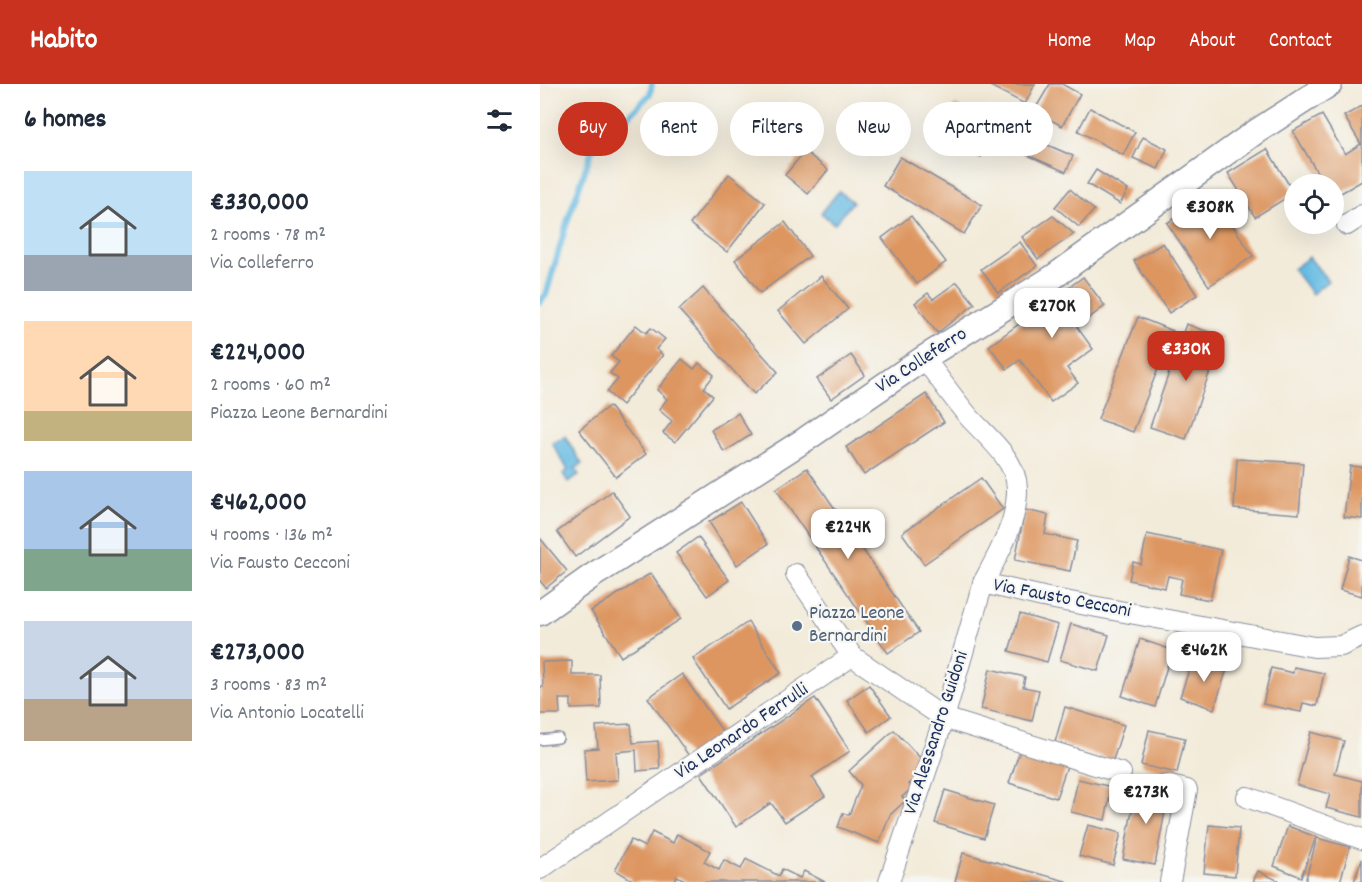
<!DOCTYPE html>
<html lang="en">
<head>
<meta charset="utf-8">
<style>
	body { margin:0; font-family:Dekko,sans-serif; background:#f6f6f7; color:#1f2937; height:100vh; display:flex; flex-direction:column; font-size:22px; white-space:nowrap }
	* { box-sizing:border-box; margin:0 }
	p { font-size:20px; color:#747a83 }
	.icon { flex:none; width:33px; height:33px; fill:none; stroke:currentColor; stroke-width:2; stroke-linecap:round; stroke-linejoin:round }
	.map { position:relative; flex:1; overflow:hidden }
	.sheet { display:flex; flex-direction:column; background:#fff; width:540px }
	.sheet>* { flex:none }
	.hud { position:absolute; left:18px; top:18px; width:570px; height:54px; display:flex; gap:12px }
	.tools { position:absolute; left:744px; top:90px; display:grid; gap:12px }
	.tools a { display:grid; place-items:center; width:60px; height:60px; border-radius:50%; background:#fff; box-shadow:0 6px 24px #0002; font-size:30px }
	.price { position:absolute; translate:-50% -51px; padding:0 14px; border-radius:12px; background:#fff; color:#222; font-size:20px; line-height:39px; filter:drop-shadow(0 2px 3px #0008) }
	.price::after { content:''; position:absolute; left:50%; top:36px; width:18px; height:14px; margin-left:-9px; background:inherit; clip-path:polygon(0 0,100% 0,50% 100%) }
	.price.active { background:#c8321e; color:#fff }
	ul { padding:0; list-style:none }
	li { display:flex; align-items:center; gap:18px; height:150px; padding:0 24px }
	li span { display:grid; place-items:center; flex:none; width:168px; height:120px; border-radius:0px; color:#555 }
	li>.icon { margin-inline-start:auto }
	span .icon { width:72px; height:72px; fill:#fffc; stroke-width:1 }
	li b { font-size:26px }
	h2 { display:flex; justify-content:space-between; align-items:center; height:72px; padding:0 24px; font-size:26px }
	.pill { padding:0 21px; border-radius:27px; background:#fff; box-shadow:0 6px 24px #0002; font-size:21px; line-height:54px }
	.pill.active { background:#c8321e; color:#fff }
	header { display:flex; align-items:center; gap:36px; box-sizing:border-box; height:84px; padding:0 30px; background:#c8321e; color:#fff }
	header strong { font-size:28px }
	nav { display:flex; gap:33px; margin-inline-start:auto; font-size:21px }
	main { display:flex; flex:1; min-height:0 }
	.map>svg:first-child { display:block }
	.water { fill:#66bbe3; stroke:#4075a0; stroke-width:1.5 }
	.lines { fill:none; stroke-linecap:round; stroke-linejoin:round }
	.stream { stroke:#66bbe3; stroke-width:6 }
	.building { fill:#dd9661 }
	.service-casing { stroke:#878d9c; stroke-width:12 }
	.minor-casing { stroke:#878d9c; stroke-width:22 }
	.tertiary-casing { stroke:#878d9c; stroke-width:27 }
	.service { stroke:#fff; stroke-width:9 }
	.minor { stroke:#fff; stroke-width:20 }
	.tertiary { stroke:#fff; stroke-width:24 }
	.service-dot { fill:#5c6f8a; stroke:#f6f6f2; stroke-width:2 }
	.labels { text-anchor:middle; dominant-baseline:central; stroke-width:4.5; stroke-linejoin:round; paint-order:stroke }
	.street-label { font-size:20px; fill:#1b2f5e; stroke:#f6f6f2 }
	.service-label { font-size:20px; fill:#4e5e75; stroke:#f6f6f2; text-anchor:start }
</style>
</head>
<body>
<header>
<strong>Habito</strong>
<nav><a>Home</a><a>Map</a><a>About</a><a>Contact</a></nav>
</header>
<main>
<section class="sheet">
<h2>6 homes<svg class="icon" aria-label="filters" viewBox="0 0 24 24"><path d="M4 7h16M4 17h16"/><circle cx="9" cy="7" r="2"/><circle cx="15" cy="17" r="2"/></svg></h2>
<ul>
<li><span style="background:linear-gradient(#bfe0f5 70%,#9aa5b1 0)"><svg class="icon" aria-label="home" viewBox="0 0 24 24"><path d="M3 11l9-7 9 7M6 9v11h12V9"/></svg></span><div><b>€330,000</b><p>2 rooms · 78 m²</p><p>Via Colleferro</p></div></li>
<li><span style="background:linear-gradient(#ffd9b3 75%,#c2b280 0)"><svg class="icon" aria-label="home" viewBox="0 0 24 24"><path d="M3 11l9-7 9 7M6 9v11h12V9"/></svg></span><div><b>€224,000</b><p>2 rooms · 60 m²</p><p>Piazza Leone Bernardini</p></div></li>
<li><span style="background:linear-gradient(#a9c7e8 65%,#7fa58c 0)"><svg class="icon" aria-label="home" viewBox="0 0 24 24"><path d="M3 11l9-7 9 7M6 9v11h12V9"/></svg></span><div><b>€462,000</b><p>4 rooms · 136 m²</p><p>Via Fausto Cecconi</p></div></li>
<li><span style="background:linear-gradient(#c9d6e8 65%,#b9a48a 0)"><svg class="icon" aria-label="home" viewBox="0 0 24 24"><path d="M3 11l9-7 9 7M6 9v11h12V9"/></svg></span><div><b>€273,000</b><p>3 rooms · 83 m²</p><p>Via Antonio Locatelli</p></div></li>
</ul>
</section>
<div class="map">
<svg width="822" height="798" viewBox="0 0 822 798">
	<rect width="100%" height="100%" fill="#f6f6f2"/>
	<filter id="ink" filterUnits="userSpaceOnUse"><feTurbulence type="fractalNoise" baseFrequency=".0167" numOctaves="2"/><feDisplacementMap in="SourceGraphic" scale="12" xChannelSelector="R" yChannelSelector="G"/><feConvolveMatrix kernelMatrix="1 2 1 2 8 2 1 2 1" color-interpolation-filters="sRGB"/></filter>
	<filter id="wash" filterUnits="userSpaceOnUse"><feTurbulence type="fractalNoise" baseFrequency=".008" numOctaves="4" result="noise"/><feDisplacementMap in="SourceGraphic" scale="24" xChannelSelector="R" yChannelSelector="G"/><feGaussianBlur stdDeviation="1.35" result="paint"/><feColorMatrix in="noise" values="0 0 0 0 0 0 0 0 0 0 0 0 0 0 0 0 0 1.4 0 .05"/><feComposite in="paint" operator="in"/></filter>
	<g filter="url(#wash)">
		<rect width="100%" height="100%" fill="#f3ebd9"/>
		<g class="water">
			<path d="M299 107 313 118 294 140 281 129Z"/>
			<path d="M769 173 788 197 772 210 753 185Z"/>
			<path d="M25 352 42 380 35 385 39 391 28 398 23 390 28 386 12 359Z"/>
		</g>
		<g class="lines">
			<path class="stream" d="M0 218 6 211 27 138 52 66 80 41 110 10 112 0"/>
		</g>
		<g id="blocks">
			<g class="building">
				<path d="M451 0H495L485 20 450 2Z"/>
				<path d="M510 0H522L540 10 522 42 494 27Z"/>
				<path d="M415 21 456 42 441 73 392 48 402 28 409 32Z"/>
				<path d="M822 22V97L794 113V100H784L753 47 782 31 805 70 821 60 804 32Z"/>
				<path d="M550 24 595 48 583 71 538 47Z"/>
				<path d="M489 53 533 72 526 88 483 69Z"/>
				<path d="M603 53 627 65 618 85 593 74Z"/>
				<path d="M727 65 754 109 715 133 688 89Z"/>
				<path d="M265 67 288 86 268 110 245 91Z"/>
				<path d="M360 73 442 121 424 150 343 102Z"/>
				<path d="M556 86 588 106 580 120 547 100Z"/>
				<path d="M189 90 225 119 187 168 150 140Z"/>
				<path d="M530 105 554 126 539 143 515 123Z"/>
				<path d="M672 110 713 172 669 202 627 139Z"/>
				<path d="M371 132 406 178 377 200 342 154Z"/>
				<path d="M513 132 534 150 498 175 482 153Z"/>
				<path d="M245 138 270 172 220 209 195 176Z"/>
				<path d="M480 158 497 182 458 209 441 185Z"/>
				<path d="M623 159 657 211 629 229 594 177Z"/>
				<path d="M281 192 308 225 266 260 238 227Z"/>
				<path d="M543 193 565 222 537 243 553 265 527 284 538 299 511 318 480 276 467 285 449 262Z"/>
				<path d="M417 198 435 220 397 249 375 219 388 209 393 215Z"/>
				<path d="M163 204 238 288 214 310 139 226Z"/>
				<path d="M598 233 633 247 593 348 558 335Z"/>
				<path d="M646 240 682 253 646 355 610 343Z"/>
				<path d="M96 241 106 249 111 244 125 255 116 265 123 271 82 321 67 308 78 295 70 289 79 278 71 272Z"/>
				<path d="M311 271 325 291 291 315 277 295Z"/>
				<path d="M142 275 154 285 159 279 174 291 164 304 173 312 135 358 123 349 132 337 119 326 127 315 117 306Z"/>
				<path d="M386 310 404 338 324 391 306 363Z"/>
				<path d="M69 322 106 370 76 393 39 346Z"/>
				<path d="M198 329 211 351 184 368 171 346Z"/>
				<path d="M697 375 763 379 759 430 694 425Z"/>
				<path d="M810 382 822 383V435L804 433Z"/>
				<path d="M267 384 379 548 348 569 236 405Z"/>
				<path d="M441 394 463 425 384 480 362 449Z"/>
				<path d="M72 407 90 432 35 473 17 448Z"/>
				<path d="M201 418 228 460 197 481 169 438Z"/>
				<path d="M485 426 508 431 505 450 537 457 530 487 475 476Z"/>
				<path d="M607 450 681 466 670 516 639 510 642 495 628 492 625 504 589 496 593 478 601 480Z"/>
				<path d="M158 453 189 496 167 512 136 469Z"/>
				<path d="M0 454 27 487 6 504 0 497Z"/>
				<path d="M809 472 822 476V512L800 506Z"/>
				<path d="M111 489 141 535 81 573 51 527Z"/>
				<path d="M480 530 518 541 507 578 469 567Z"/>
				<path d="M208 538 241 589 186 625 153 575Z"/>
				<path d="M531 540 569 551 558 587 520 576Z"/>
				<path d="M600 555 632 566 615 623 582 612Z"/>
				<path d="M653 574 687 585 674 625 640 613Z"/>
				<path d="M32 577V591H60L61 624 31 625V615H19L20 630H0V603H3L2 578Z"/>
				<path d="M754 583 784 589 777 622 763 619 761 628 723 620 731 584 753 589Z"/>
				<path d="M450 585 485 593 483 603 499 606 492 637 441 625Z"/>
				<path d="M142 590 183 648 149 672 108 614Z"/>
				<path d="M329 601 351 632 329 648 307 616Z"/>
				<path d="M275 614 310 667 272 693 285 712 245 738 231 719 196 743 161 690Z"/>
				<path d="M525 623 584 641 573 676 515 658Z"/>
				<path d="M91 640 93 659 118 657 120 685 97 687 96 666 76 668 78 696 46 698 44 665 58 664 56 642Z"/>
				<path d="M354 646 385 679 380 690 369 700 372 704 362 713 366 716 350 731 339 759 298 743 303 729 309 731 321 701 309 687Z"/>
				<path d="M609 646 645 654 637 689 601 681Z"/>
				<path d="M771 648 804 657 795 690 822 697V733L786 724 790 710 757 701Z"/>
				<path d="M480 666 527 682 516 714 469 699Z"/>
				<path d="M538 695 572 703 565 736 531 728Z"/>
				<path d="M597 700 629 706 615 781 583 775Z"/>
				<path d="M405 706 454 721 444 754 395 739Z"/>
				<path d="M548 741 581 749 573 781 539 772Z"/>
				<path d="M669 741 699 744 695 792 664 789Z"/>
				<path d="M748 742 776 753 761 793 734 782Z"/>
				<path d="M112 748 133 759 137 750 170 767 164 778 179 786 184 776 201 785 206 775 239 792 242 785 260 794 264 787 285 798H149L137 792 134 798H89L91 795 75 786 91 756 105 763Z"/>
				<path d="M777 754 810 763 800 798H765Z"/>
				<path d="M423 769 526 797V798H415Z"/>
				<path d="M822 775V798H814Z"/>
				<path d="M718 787 741 798H713Z"/>
			</g>
		</g>
	</g>
	<g filter="url(#ink)">
		<use href="#blocks" fill-opacity="0" stroke="#878d9c" stroke-width="1.5"/>
		<g class="lines">
			<g class="service-casing">
				<path id="service" d="M0 656 18 654"/>
			</g>
			<g class="minor-casing">
				<g id="minor">
					<path d="M807 141 822 131"/>
					<path d="M384 274C399 294 413 314 429 333 447 353 476 375 477 404 478 437 458 471 443 499L503 513 774 563 801 562 822 552"/>
					<path d="M256 490 312 572 404 634 581 689"/>
					<path d="M626 701 647 706 630 798"/>
					<path d="M707 713 822 755"/>
					<path d="M0 785 312 572"/>
					<path d="M349 798 404 634 443 499"/>
				</g>
			</g>
			<g class="tertiary-casing">
				<path id="tertiary" d="M0 529 52 492 266 355 384 274 512 194 714 49 790 0"/>
			</g>
			<use href="#service" class="service"/>
			<use href="#minor" class="minor"/>
			<use href="#tertiary" class="tertiary"/>
		</g>
	</g>
	<circle class="service-dot" cx="257" cy="542" r="6"/>
	<g class="labels">
		<g class="street-label">
			<text transform="translate(382 277) rotate(-33)">Via Colleferro</text>
			<text transform="translate(522 515) rotate(11)">Via Fausto Cecconi</text>
			<text transform="translate(202 648) rotate(-34)">Via Leonardo Ferrulli</text>
			<text transform="translate(397 649) rotate(-72)">Via Alessandro Guidoni</text>
		</g>
		<g class="service-label">
			<text x="269" y="530">Piazza Leone<tspan x="269" dy="23">Bernardini</tspan></text>
		</g>
	</g>
</svg>
<div class="tools">
<a><svg class="icon" aria-label="locate" viewBox="0 0 24 24"><circle cx="12" cy="12" r="6"/><path d="M12 2v4M12 18v4M2 12h4M18 12h4"/></svg></a>
</div>
<b class="price" style="left:670px;top:156px">€308K</b>
<b class="price" style="left:512px;top:255px">€270K</b>
<b class="price active" style="left:646px;top:298px">€330K</b>
<b class="price" style="left:308px;top:476px">€224K</b>
<b class="price" style="left:664px;top:599px">€462K</b>
<b class="price" style="left:606px;top:741px">€273K</b>
<div class="hud">
<a class="pill active">Buy</a>
<a class="pill">Rent</a>
<a class="pill">Filters</a>
<a class="pill">New</a>
<a class="pill">Apartment</a>
</div>
</div>
</main>
</body>
</html>
